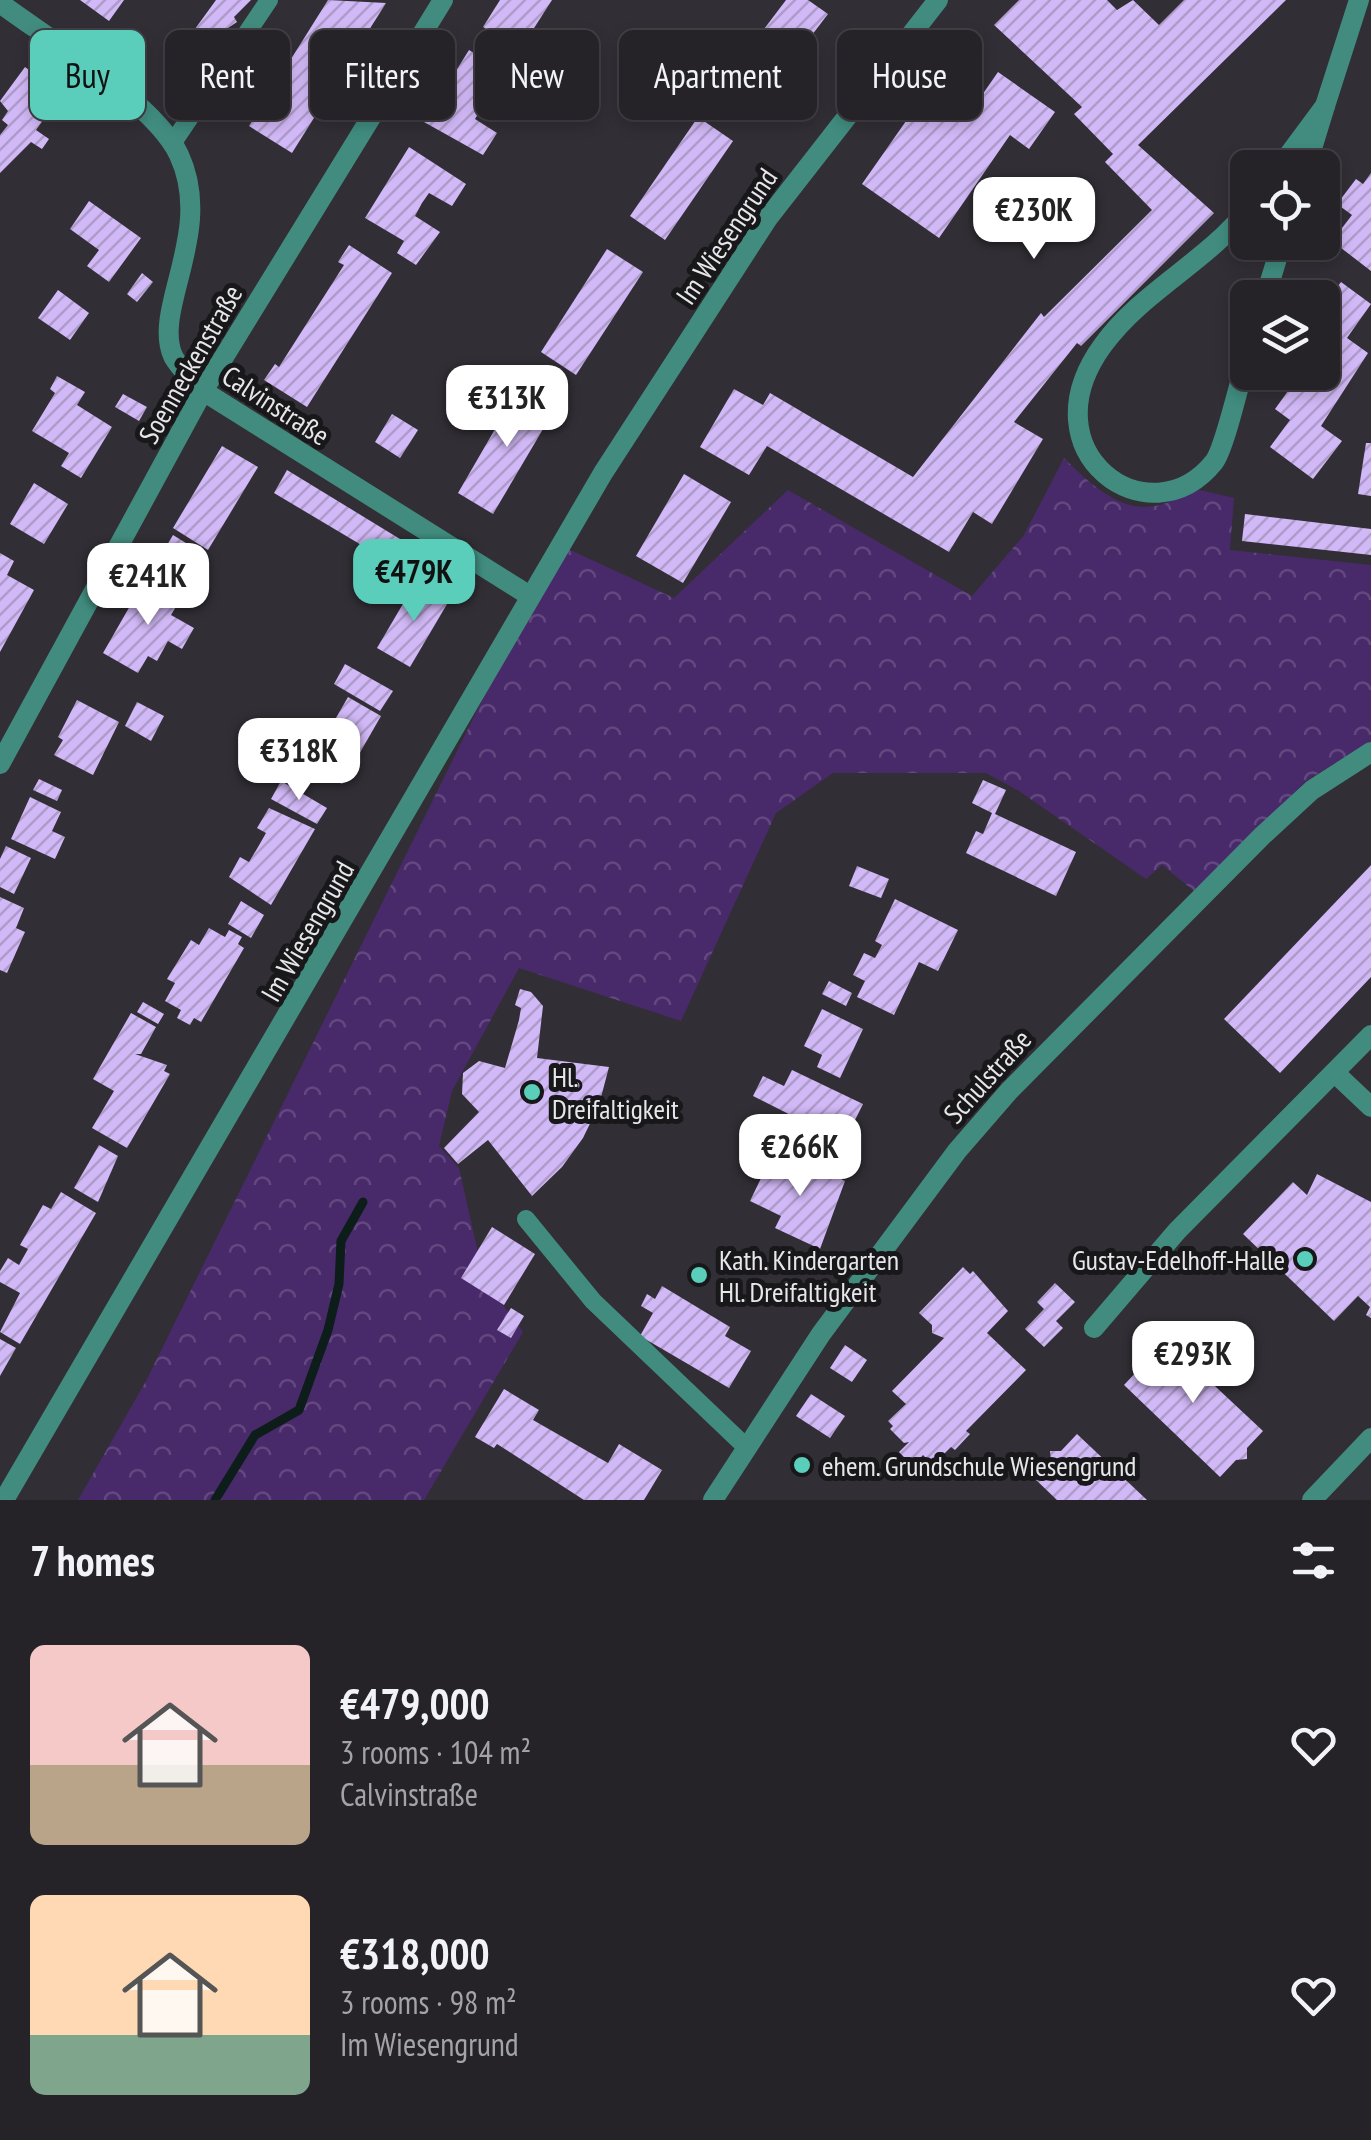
<!DOCTYPE html>
<html lang="en">
<head>
<meta charset="utf-8">
<style>
	body { margin:0; font-family:"PT Sans Narrow",sans-serif; background:#312f34; color:#f1f3f6; height:100vh; display:flex; flex-direction:column; font-size:38px; white-space:nowrap }
	* { box-sizing:border-box; margin:0 }
	p { font-size:32px; color:#a3a4a8 }
	.icon { flex:none; width:55px; height:55px; fill:none; stroke:currentColor; stroke-width:2; stroke-linecap:round; stroke-linejoin:round }
	.map { position:relative; height:1500px; overflow:hidden }
	.panel { display:flex; flex-direction:column; background:#252228; flex:1 }
	.panel>* { flex:none }
	.top-card { position:absolute; left:30px; top:30px; width:1312px; height:90px; display:flex; gap:20px }
	.buttons { position:absolute; left:1230px; top:150px; display:grid; gap:20px }
	.buttons a { display:grid; place-items:center; width:110px; height:110px; border-radius:15px; background:#252228; box-shadow:0 5px 15px #0003,0 0 0 2px #423f45; font-size:50px }
	.price { position:absolute; translate:-50% -85px; padding:0 22px; border-radius:20px; background:#fff; color:#222; font-size:32px; line-height:65px; filter:drop-shadow(0 2px 5px #0008) }
	.price::after { content:''; position:absolute; left:50%; top:60px; width:30px; height:22px; margin-left:-15px; background:inherit; clip-path:polygon(0 0,100% 0,50% 100%) }
	.price.selected { background:#5bcebb; color:#111 }
	ul { padding:0; list-style:none }
	li { display:flex; align-items:center; gap:30px; height:250px; padding:0 30px }
	li span { display:grid; place-items:center; flex:none; width:280px; height:200px; border-radius:15px; color:#555 }
	li>.icon { margin-inline-start:auto }
	span .icon { width:120px; height:120px; fill:#fffc; stroke-width:1 }
	li b { font-size:42px }
	h2 { display:flex; justify-content:space-between; align-items:center; height:120px; padding:0 30px; font-size:42px }
	.tag { padding:0 35px; border-radius:15px; background:#252228; box-shadow:0 5px 15px #0003,0 0 0 2px #423f45; font-size:35px; line-height:90px }
	.tag.selected { background:#5bcebb; color:#111 }
	.map>svg:first-child { display:block }
	.park { fill:url(#park-crowns) }
	.lines { fill:none; stroke-linecap:round; stroke-linejoin:round }
	.stream { stroke:#0d1d1a; stroke-width:9 }
	.building { fill:url(#building-hatch) }
	.lane { stroke:#418c7f; stroke-width:18 }
	.street { stroke:#418c7f; stroke-width:20 }
	.poi-dot { fill:#5bcebb; stroke:#18171a; stroke-width:4 }
	.labels { text-anchor:middle; dominant-baseline:central; stroke-width:10; stroke-linejoin:round; paint-order:stroke }
	.street-label { font-size:28px; fill:#e7e6ea; stroke:#18171a }
	.poi-label { font-size:28px; fill:#e7e6ea; stroke:#18171a; text-anchor:start }
</style>
</head>
<body>
<div class="map">
<svg width="1371" height="1500" viewBox="0 0 1371 1500">
	<defs>
		<pattern id="park-crowns" width="20" height="18" patternUnits="userSpaceOnUse" patternTransform="scale(2.5)"><rect width="20" height="18" fill="#48296a"/><path d="M2 6a3 3 0 1 1 6 0M12 15a3 3 0 1 1 6 0" fill="none" stroke="#62487f"/></pattern>
		<pattern id="building-hatch" width="6" height="6" patternUnits="userSpaceOnUse" patternTransform="scale(2.5)"><rect width="6" height="6" fill="#d1b8f6"/><path d="M-1 1l2-2M0 6l6-6M5 7l2-2" fill="none" stroke="#ae9bca"/></pattern>
	</defs>
	<rect width="100%" height="100%" fill="#312e35"/>
	<path class="park" d="M1064 458C1104 498 1141 528 1192 488L1234 498 1230 550 1371 565V741L1306 781 1194 891 1162 865 1146 879 1019 791 986 773H833L776 813 681 1021 519 968 452 1091 439 1146 459 1168 484 1279 523 1332 424 1500H78L146 1381 506 652 568 549 674 598 788 490 972 596 1024 535Z"/>
	<g class="lines">
		<path class="stream" d="M215 1500 255 1435 299 1410 328 1330 339 1284 341 1241 363 1202"/>
	</g>
	<g class="building">
		<path d="M80 0H124L109 21Z"/>
		<path d="M216 0H251L234 17 237 22 225 30 228 34 216 43 218 47 206 55 210 60 197 69 200 73 188 81 191 85 178 94 163 73Z"/>
		<path d="M328 0 386 3 292 153 249 126Z"/>
		<path d="M500 0H552L520 50 483 27Z"/>
		<path d="M786 0H808L828 14 754 111 721 86Z"/>
		<path d="M1019 0H1107L1117 10 1133 0 1159 25 1184 0H1286L1138 145 1214 213 1081 346 1077 343 1014 422 1043 439 992 524 973 512 949 552 767 446 749 475 700 447 734 389 763 405 770 393 913 477 1041 313 1044 317 1152 210 1105 162 1113 154 1074 114 1082 107 994 25Z"/>
		<path d="M469 50 504 71 475 119 497 133 483 155 424 122Z"/>
		<path d="M516 61 539 75 527 95 504 80Z"/>
		<path d="M25 67 62 94 36 130 49 139 42 149 31 142 0 173V135L8 125 2 120 8 111 0 101Z"/>
		<path d="M998 72 1055 112 1029 149 1010 135 939 238 862 184 934 81 973 108Z"/>
		<path d="M698 117 733 141 665 240 630 216Z"/>
		<path d="M409 147 466 184 452 206 429 193 422 203 415 216 440 232 416 265 397 253 404 241 365 218Z"/>
		<path d="M1371 173V271L1332 241 1352 215 1337 204 1356 179 1363 184Z"/>
		<path d="M89 201 141 238 109 282 87 266 99 250 70 229Z"/>
		<path d="M349 245 392 273 307 407 264 380 275 364 279 367 344 265 338 262Z"/>
		<path d="M607 249 643 272 576 375 541 352Z"/>
		<path d="M142 273 153 282 137 302 127 294Z"/>
		<path d="M1341 282 1371 304 1347 338 1368 353 1321 426 1342 441 1313 479 1270 447 1290 420 1275 409 1293 384 1301 390 1313 372H1322V298L1327 301Z"/>
		<path d="M58 290 89 313 70 340 38 318Z"/>
		<path d="M57 376 85 392 77 405 112 427 81 478 61 466 69 453 32 431 55 393 50 389Z"/>
		<path d="M520 386 556 407 493 514 458 493Z"/>
		<path d="M123 394 147 407 139 421 115 407Z"/>
		<path d="M392 414 418 430 400 458 375 442Z"/>
		<path d="M1366 443H1371V496L1358 494Z"/>
		<path d="M222 446 258 467 208 550 173 528Z"/>
		<path d="M287 470 418 550 405 571 274 493Z"/>
		<path d="M684 474 731 502 683 583 636 556Z"/>
		<path d="M34 483 68 504 44 544 10 524Z"/>
		<path d="M1245 514 1371 529V555L1242 541Z"/>
		<path d="M173 535 207 556 195 577 160 557Z"/>
		<path d="M0 553 14 561 7 575 34 590 0 652Z"/>
		<path d="M146 578 181 598 171 615 194 628 182 649 168 641 157 661 148 656 138 673 103 653Z"/>
		<path d="M417 580 450 599 410 667 377 648Z"/>
		<path d="M345 664 393 691 380 711 334 684Z"/>
		<path d="M348 697 381 716 342 784 309 765Z"/>
		<path d="M77 700 119 722 93 775 54 755 63 740 58 737Z"/>
		<path d="M137 702 164 716 151 741 125 726Z"/>
		<path d="M39 779 62 790 57 801 33 790Z"/>
		<path d="M983 780 1006 790 995 814 1076 852 1056 896 966 853 976 831 983 834 992 813 972 803Z"/>
		<path d="M281 781 327 808 317 824 271 799Z"/>
		<path d="M30 797 61 812 52 831 65 837 55 859 11 839Z"/>
		<path d="M269 808 315 829 271 905 229 877 240 857 249 862 258 847 266 833 257 828Z"/>
		<path d="M6 846 31 858 14 894 0 887V859Z"/>
		<path d="M1371 865V977L1280 1073 1224 1019Z"/>
		<path d="M857 866 889 879 881 898 849 886Z"/>
		<path d="M0 897 24 908 16 928 25 932 7 973 0 970Z"/>
		<path d="M895 899 958 930 938 971 919 962 894 1015 857 997 865 981 853 975 864 953 875 958 882 945 875 941Z"/>
		<path d="M241 901 264 915 251 938 228 924Z"/>
		<path d="M209 928 225 937 229 930 242 937 238 944 244 948 201 1022 194 1018 190 1025 177 1018 181 1010 165 1001 175 983 167 979 191 940 199 945Z"/>
		<path d="M829 981 852 993 846 1006 822 994Z"/>
		<path d="M520 989 531 992 543 1006 537 1058 609 1067 599 1105 583 1138 562 1167 532 1196 488 1140 458 1164 444 1148 479 1112 462 1094 463 1073 479 1061 505 1068 519 1020 521 1008 515 1005Z"/>
		<path d="M143 1002 164 1014 158 1024 137 1012Z"/>
		<path d="M822 1009 863 1029 840 1078 817 1067 822 1055 804 1046Z"/>
		<path d="M131 1013 156 1027 141 1054H135L167 1065 164 1071 170 1074 127 1148 92 1128 114 1091 93 1079Z"/>
		<path d="M792 1070 863 1104 844 1142 753 1096 763 1076 784 1086Z"/>
		<path d="M99 1145 118 1156 98 1202 74 1188Z"/>
		<path d="M789 1154 845 1181 820 1249 775 1228 781 1216 750 1201 765 1170 779 1177Z"/>
		<path d="M1317 1174 1371 1202V1318L1366 1315 1370 1307 1358 1296 1334 1321 1243 1234 1293 1182 1307 1195Z"/>
		<path d="M61 1192 96 1213 20 1344 0 1332 20 1293 0 1282V1271L8 1258 19 1265 28 1249 20 1245 43 1205 51 1209Z"/>
		<path d="M492 1227 535 1254 504 1305 461 1278Z"/>
		<path d="M963 1267 970 1274 973 1271 1008 1311 987 1333 1026 1370 966 1431 970 1434 955 1450 951 1447 933 1465 923 1455 913 1466 899 1452 909 1442 904 1443 890 1429 893 1426 888 1421 906 1404 892 1391 944 1338 932 1333V1325L919 1313Z"/>
		<path d="M1055 1283 1075 1302 1056 1321 1063 1328 1044 1347 1025 1329 1044 1309 1037 1302Z"/>
		<path d="M662 1286 730 1327 725 1336 751 1351 729 1388 640 1336 653 1313 641 1306 647 1294 655 1299Z"/>
		<path d="M511 1308 524 1316 511 1338 497 1330Z"/>
		<path d="M1177 1332 1195 1349 1186 1359 1263 1431 1247 1448V1459L1236 1460 1220 1477 1124 1385 1140 1368 1139 1357H1150Z"/>
		<path d="M0 1339 16 1348 0 1376Z"/>
		<path d="M845 1345 867 1360 852 1382 830 1368Z"/>
		<path d="M504 1389 539 1410 533 1420 608 1463 619 1444 662 1470 644 1500H584L497 1444 494 1448 475 1437Z"/>
		<path d="M811 1394 845 1416 830 1438 796 1416Z"/>
		<path d="M1077 1434 1147 1500H1057L1035 1479 1051 1462 1050 1451H1061Z"/>
	</g>
	<g class="lines">
		<g class="lane">
			<path d="M172 144 269 0"/>
			<path d="M526 1219 593 1301 746 1447"/>
		</g>
		<g class="street">
			<path d="M0 3C48 39 155 103 179 155 215 232 152 309 173 356 179 368 194 381 203 391L530 596"/>
			<path d="M1325 106 1359 0"/>
			<path d="M1279 168 1325 106 1306 168"/>
			<path d="M1248 209C1208 261 1142 291 1103 345 1024 453 1150 542 1214 462 1225 448 1241 375 1248 353"/>
			<path d="M1265 298 1282 242"/>
			<path d="M0 764 203 391 443 0"/>
			<path d="M1335 1073 1371 1107"/>
			<path d="M1094 1328 1177 1231 1371 1035"/>
			<path d="M4 1500 603 473 768 218 938 0"/>
			<path d="M713 1500 821 1334 957 1151 1009 1091 1263 835 1312 790 1371 752"/>
			<path d="M1312 1500 1371 1438"/>
		</g>
	</g>
	<g class="poi-dot">
		<circle cx="532" cy="1092" r="10"/>
		<circle cx="1305" cy="1259" r="10"/>
		<circle cx="699" cy="1275" r="10"/>
		<circle cx="802" cy="1465" r="10"/>
	</g>
	<g class="labels">
		<g class="street-label">
			<text transform="translate(726 236) rotate(-56)">Im Wiesengrund</text>
			<text transform="translate(190 364) rotate(-60)">Soenneckenstraße</text>
			<text transform="translate(276 405) rotate(33)">Calvinstraße</text>
			<text transform="translate(307 931) rotate(-60)">Im Wiesengrund</text>
			<text transform="translate(987 1076) rotate(-48)">Schulstraße</text>
		</g>
		<g class="poi-label">
			<text x="552" y="1076">Hl.<tspan x="552" dy="32">Dreifaltigkeit</tspan></text>
			<text x="719" y="1259">Kath. Kindergarten<tspan x="719" dy="32">Hl. Dreifaltigkeit</tspan></text>
			<text x="1285" y="1259" text-anchor="end">Gustav-Edelhoff-Halle</text>
			<text x="822" y="1465">ehem. Grundschule Wiesengrund</text>
		</g>
	</g>
</svg>
<div class="buttons">
<a><svg class="icon" aria-label="locate" viewBox="0 0 24 24"><circle cx="12" cy="12" r="6"/><path d="M12 2v4M12 18v4M2 12h4M18 12h4"/></svg></a>
<a><svg class="icon" aria-label="layers" viewBox="0 0 24 24"><path d="M12 4l9 5-9 5-9-5zM3 14l9 5 9-5"/></svg></a>
</div>
<b class="price" style="left:1034px;top:262px">€230K</b>
<b class="price" style="left:507px;top:450px">€313K</b>
<b class="price selected" style="left:414px;top:624px">€479K</b>
<b class="price" style="left:148px;top:628px">€241K</b>
<b class="price" style="left:299px;top:803px">€318K</b>
<b class="price" style="left:800px;top:1199px">€266K</b>
<b class="price" style="left:1193px;top:1406px">€293K</b>
<div class="top-card">
<a class="tag selected">Buy</a>
<a class="tag">Rent</a>
<a class="tag">Filters</a>
<a class="tag">New</a>
<a class="tag">Apartment</a>
<a class="tag">House</a>
</div>
</div>
<section class="panel">
<h2>7 homes<svg class="icon" aria-label="filters" viewBox="0 0 24 24"><path d="M4 7h16M4 17h16"/><circle cx="9" cy="7" r="2"/><circle cx="15" cy="17" r="2"/></svg></h2>
<ul>
<li><span style="background:linear-gradient(#f6c9c9 60%,#b9a48a 0)"><svg class="icon" aria-label="home" viewBox="0 0 24 24"><path d="M3 11l9-7 9 7M6 9v11h12V9"/></svg></span><div><b>€479,000</b><p>3 rooms · 104 m²</p><p>Calvinstraße</p></div><svg class="icon" aria-label="heart" viewBox="0 0 24 24"><path d="M12 20l-8-8c-3-5 5-10 8-4 3-6 11-1 8 4z"/></svg></li>
<li><span style="background:linear-gradient(#ffd9b3 70%,#7fa58c 0)"><svg class="icon" aria-label="home" viewBox="0 0 24 24"><path d="M3 11l9-7 9 7M6 9v11h12V9"/></svg></span><div><b>€318,000</b><p>3 rooms · 98 m²</p><p>Im Wiesengrund</p></div><svg class="icon" aria-label="heart" viewBox="0 0 24 24"><path d="M12 20l-8-8c-3-5 5-10 8-4 3-6 11-1 8 4z"/></svg></li>
</ul>
</section>
</body>
</html>
